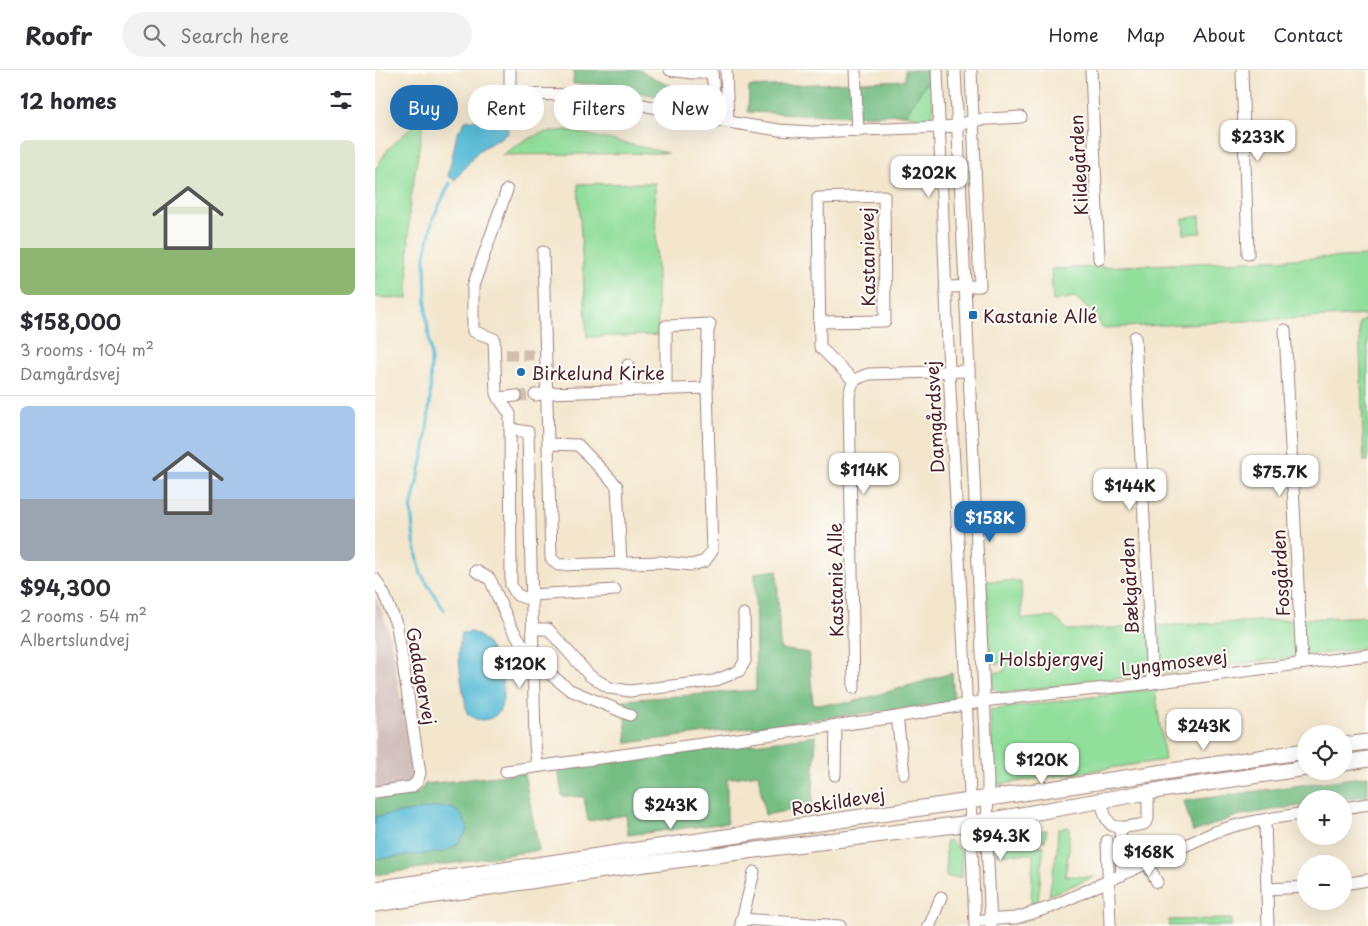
<!DOCTYPE html>
<html lang="en">
<head>
<meta charset="utf-8">
<style>
	body { margin:0; font-family:"Playpen Sans",sans-serif; background:#f2f2f3; color:#2b2b33; height:100vh; display:flex; flex-direction:column; font-size:19px; white-space:nowrap }
	* { box-sizing:border-box; margin:0 }
	p { font-size:16px; color:#7c7c81 }
	.icon { flex:none; width:28px; height:28px; fill:none; stroke:currentColor; stroke-width:2; stroke-linecap:round; stroke-linejoin:round }
	.map { position:relative; flex:1; overflow:hidden }
	.drawer { display:flex; flex-direction:column; background:#fff; width:375px }
	.drawer>* { flex:none }
	.hud { position:absolute; left:15px; top:15px; width:475px; height:45px; display:flex; gap:10px }
	.tools { position:absolute; left:922px; top:655px; display:grid; gap:10px }
	.tools a { display:grid; place-items:center; width:55px; height:55px; border-radius:50%; background:#fff; box-shadow:0 5px 20px #0002; font-size:25px }
	.price { position:absolute; translate:-50% -42px; padding:0 11px; border-radius:10px; background:#fff; color:#222; font-size:16px; line-height:32px; filter:drop-shadow(0 1px 2px #0008) }
	.price::after { content:''; position:absolute; left:50%; top:30px; width:15px; height:11px; margin-left:-8px; background:inherit; clip-path:polygon(0 0,100% 0,50% 100%) }
	.price.selected { background:#1f6fb2; color:#fff }
	ul { padding:0; list-style:none }
	li { display:grid; align-content:center; gap:10px; height:265px; padding:0 20px }
	li+li { border-top:1px solid #e1e1e2 }
	li span { display:grid; place-items:center; height:155px; border-radius:8px; color:#555 }
	li>.icon { margin-inline-start:auto }
	span .icon { width:90px; height:90px; fill:#fffc; stroke-width:1 }
	li b { font-size:21px }
	h2 { display:flex; justify-content:space-between; align-items:center; height:60px; padding:0 20px; font-size:21px }
	.chip { padding:0 18px; border-radius:22px; background:#fff; box-shadow:0 5px 20px #0002; font-size:18px; line-height:45px }
	.chip.selected { background:#1f6fb2; color:#fff }
	header { display:flex; align-items:center; gap:30px; box-sizing:border-box; height:70px; padding:0 25px; background:#fff; border-bottom:1px solid #e1e1e2 }
	header strong { font-size:24px }
	nav { display:flex; gap:28px; margin-inline-start:auto; font-size:18px }
	.search { width:350px; height:45px; background:#f2f2f3; display:flex; align-items:center; gap:12px; box-sizing:border-box; padding:0 18px; border-radius:28px; color:#7c7c81; font-size:19px }
	main { display:flex; flex:1; min-height:0 }
	.map>svg:first-child { display:block }
	.industrial { fill:#d1c0bc }
	.green { fill:#92de9b; stroke:#6e7e63 }
	.forest { fill:#75bd83; stroke:#606e57 }
	.water { fill:#57bbd6; stroke:#506d80 }
	.lines { fill:none; stroke-linecap:round; stroke-linejoin:round }
	.stream { stroke:#57bbd6; stroke-width:3 }
	.minor-tunnel { stroke:#d1bead; stroke-width:11; stroke-dasharray:11 5.5; stroke-linecap:butt }
	.minor-casing { stroke:#9e827c; stroke-width:13 }
	.major-casing { stroke:#9e827c; stroke-width:17 }
	.minor { stroke:#fff; stroke-width:11 }
	.major { stroke:#fff; stroke-width:15 }
	.poi-dot { fill:#1f6fb2; stroke:#fdfcf7; stroke-width:2 }
	.labels { text-anchor:middle; dominant-baseline:central; stroke-width:4; stroke-linejoin:round; paint-order:stroke }
	.street-label { font-size:18px; fill:#4a1f2b; stroke:#fdfcf7 }
	.poi-label { font-size:18px; fill:#4a1f2b; stroke:#fdfcf7; text-anchor:start }
</style>
</head>
<body>
<header>
<strong>Roofr</strong>
<div class="search"><svg class="icon" aria-label="search" viewBox="0 0 24 24"><circle cx="10" cy="10" r="6"/><path d="M15 15l6 6"/></svg>Search here</div>
<nav><a>Home</a><a>Map</a><a>About</a><a>Contact</a></nav>
</header>
<main>
<section class="drawer">
<h2>12 homes<svg class="icon" aria-label="filters" viewBox="0 0 24 24"><path d="M4 7h16M4 17h16"/><circle cx="9" cy="7" r="2"/><circle cx="15" cy="17" r="2"/></svg></h2>
<ul>
<li><span style="background:linear-gradient(#dfe7d0 70%,#8fb573 0)"><svg class="icon" aria-label="home" viewBox="0 0 24 24"><path d="M3 11l9-7 9 7M6 9v11h12V9"/></svg></span><div><b>$158,000</b><p>3 rooms · 104 m²</p><p>Damgårdsvej</p></div></li>
<li><span style="background:linear-gradient(#a9c7e8 60%,#9aa5b1 0)"><svg class="icon" aria-label="home" viewBox="0 0 24 24"><path d="M3 11l9-7 9 7M6 9v11h12V9"/></svg></span><div><b>$94,300</b><p>2 rooms · 54 m²</p><p>Albertslundvej</p></div></li>
</ul>
</section>
<div class="map">
<svg width="993" height="856" viewBox="0 0 993 856">
	<rect width="100%" height="100%" fill="#fdfcf7"/>
	<filter id="ink" filterUnits="userSpaceOnUse"><feTurbulence type="fractalNoise" baseFrequency=".02" numOctaves="2"/><feDisplacementMap in="SourceGraphic" scale="10" xChannelSelector="R" yChannelSelector="G"/><feConvolveMatrix kernelMatrix="1 2 1 2 8 2 1 2 1" color-interpolation-filters="sRGB"/></filter>
	<filter id="wash" filterUnits="userSpaceOnUse"><feTurbulence type="fractalNoise" baseFrequency=".0096" numOctaves="4" result="noise"/><feDisplacementMap in="SourceGraphic" scale="20" xChannelSelector="R" yChannelSelector="G"/><feGaussianBlur stdDeviation="1.12" result="paint"/><feColorMatrix in="noise" values="0 0 0 0 0 0 0 0 0 0 0 0 0 0 0 0 0 1.4 0 .05"/><feComposite in="paint" operator="in"/></filter>
	<g filter="url(#wash)">
		<rect width="100%" height="100%" fill="#f3e6cd"/>
		<path class="industrial" d="M0 526 9 547 15 567 41 719 0 727Z"/>
		<g class="green">
			<path d="M557 4 558 52 531 44Z"/>
			<path d="M49 46 34 140 33 229 0 227V99L14 78Z"/>
			<path d="M192 60 293 83 127 85 145 73 166 63Z"/>
			<path d="M280 113 283 265 212 267 203 114Z"/>
			<path d="M825 146 826 163 809 164 808 149Z"/>
			<path d="M993 186V245L727 258 722 247 700 227 678 231 676 199Z"/>
			<path d="M990 249H993V391H989L984 253Z"/>
			<path d="M611 511H646L647 549 679 547 693 560 993 546V578L625 623 618 618 619 603 629 601 630 597 627 593 622 594 615 582Z"/>
			<path d="M780 619 790 690 619 715 615 640Z"/>
			<path d="M694 757V780L690 806 719 807 674 825 682 780 683 759Z"/>
			<path d="M672 760 670 771 631 765 643 763V766H652L653 762Z"/>
			<path d="M574 770 586 781 587 807H571V771Z"/>
			<path d="M622 770 669 776 663 831 656 834 658 784H622Z"/>
			<path d="M856 849V856H794V850Z"/>
		</g>
		<g class="forest">
			<path d="M199 0H265L288 13 302 17 332 19 337 38 225 14H198Z"/>
			<path d="M530 0H557V4L531 44 474 46 373 42 374 17 530 10Z"/>
			<path d="M402 500 405 579 434 583 438 634 474 633 577 603 579 632 252 673 249 630 381 620 380 503Z"/>
			<path d="M441 666 437 736 390 745 383 704 352 709V753L253 765 251 745 213 751 209 727 187 726 183 699Z"/>
			<path d="M149 703 164 780 0 805V729L44 723 50 714Z"/>
			<path d="M993 706V726L969 729H931V735L865 745 818 762 809 731Z"/>
		</g>
		<g class="water">
			<path d="M102 49 132 51 133 63 103 81 80 110 73 106 82 64 90 51Z"/>
			<path d="M95 562C120 564 143 638 116 648 105 652 100 650 92 643 88 618 80 588 87 563Z"/>
			<path d="M61 737C81 737 85 740 93 759L83 774 69 782 0 789V747Z"/>
		</g>
		<g class="lines">
			<path class="stream" d="M69 540 46 504 39 471 36 439 50 378 55 332 56 284 51 244 50 186 58 148 75 113"/>
		</g>
	</g>
	<g filter="url(#ink)">
		<g class="lines">
			<g class="minor-tunnel">
				<path d="M131 285H160"/>
				<path d="M141 326 160 325"/>
			</g>
			<g class="minor-casing">
				<g id="minor">
					<path d="M135 0V24L207 25 227 27 353 52 404 60 437 62 564 57 583 56 598 50 646 47"/>
					<path d="M295 0 317 3H337L342 50"/>
					<path d="M351 0 353 52"/>
					<path d="M480 0 483 61"/>
					<path d="M562 0 574 301 590 599 600 856"/>
					<path d="M580 0 613 711 612 771 616 856"/>
					<path d="M716 0 724 189"/>
					<path d="M867 0 873 184"/>
					<path d="M132 120 98 216V261L119 269 121 324 135 344 136 515 142 525 150 528 156 527"/>
					<path d="M168 182 176 488 183 495 286 492 317 495 330 491 337 481 332 318 333 261 335 254 291 256V319"/>
					<path d="M571 217 605 216 596 0"/>
					<path d="M444 252 510 251 509 126 443 128 445 277 478 310"/>
					<path d="M910 260 927 593"/>
					<path d="M760 267 777 613"/>
					<path d="M253 295 254 320"/>
					<path d="M160 325 173 323 332 318"/>
					<path d="M123 328 141 326"/>
					<path d="M135 359 153 362 160 673 162 696"/>
					<path d="M174 374 203 375 242 416 246 493"/>
					<path d="M101 501 115 509 135 555 158 591 195 620 255 645"/>
					<path d="M0 509 9 524 22 556 45 703 42 712 36 717 0 722"/>
					<path d="M156 525 240 520"/>
					<path d="M157 559H173L215 606 235 618 255 621 339 611 364 601 370 591 369 544"/>
					<path d="M479 618 474 326C477 310 479 309 494 304L594 301"/>
					<path d="M522 647 529 704"/>
					<path d="M131 701 522 647 616 630 769 614 993 585"/>
					<path d="M460 705 461 655"/>
					<path d="M726 730C733 763 740 759 769 754L773 749V722"/>
					<path d="M969 738 993 734"/>
					<path d="M890 750 893 856"/>
					<path d="M745 758 747 805"/>
					<path d="M732 771 735 856"/>
					<path d="M772 793 782 812"/>
					<path d="M969 814 993 810"/>
					<path d="M892 819 931 817"/>
					<path d="M367 849 465 856"/>
					<path d="M608 850 641 848 676 837 840 762C870 751 901 748 931 743"/>
					<path d="M366 854 379 802"/>
					<path d="M553 856 555 855 566 827"/>
				</g>
			</g>
			<g class="major-casing">
				<g id="major">
					<path d="M969 675 993 672"/>
					<path d="M969 693 993 689"/>
					<path d="M0 819 931 681"/>
					<path d="M0 834 270 794 612 751 773 722 931 698"/>
				</g>
			</g>
			<use href="#minor" class="minor"/>
			<use href="#major" class="major"/>
		</g>
	</g>
	<g class="poi-dot">
		<rect x="593" y="240" width="10" height="10" rx="2.5"/>
		<circle cx="146" cy="302" r="5"/>
		<rect x="609" y="583" width="10" height="10" rx="2.5"/>
	</g>
	<g class="labels">
		<g class="street-label">
			<text transform="translate(703 95) rotate(-93)">Kildegården</text>
			<text transform="translate(492 187) rotate(-91)">Kastanievej</text>
			<text transform="translate(559 347) rotate(-93)">Damgårdsvej</text>
			<text transform="translate(905 503) rotate(-93)">Fosgården</text>
			<text transform="translate(460 510) rotate(-91)">Kastanie Alle</text>
			<text transform="translate(754 516) rotate(-93)">Bækgården</text>
			<text transform="translate(799 592) rotate(-7)">Lyngmosevej</text>
			<text transform="translate(47 606) rotate(80)">Gadagervej</text>
			<text transform="translate(463 731) rotate(-9)">Roskildevej</text>
		</g>
		<g class="poi-label">
			<text x="608" y="245">Kastanie Allé</text>
			<text x="156" y="302">Birkelund Kirke</text>
			<text x="624" y="588">Holsbjergvej</text>
		</g>
	</g>
</svg>
<div class="tools">
<a><svg class="icon" aria-label="locate" viewBox="0 0 24 24"><circle cx="12" cy="12" r="6"/><path d="M12 2v4M12 18v4M2 12h4M18 12h4"/></svg></a>
<a>+</a>
<a>−</a>
</div>
<b class="price" style="left:883px;top:92px">$233K</b>
<b class="price" style="left:554px;top:128px">$202K</b>
<b class="price" style="left:489px;top:425px">$114K</b>
<b class="price" style="left:905px;top:427px">$75.7K</b>
<b class="price" style="left:755px;top:441px">$144K</b>
<b class="price selected" style="left:615px;top:473px">$158K</b>
<b class="price" style="left:145px;top:619px">$120K</b>
<b class="price" style="left:829px;top:681px">$243K</b>
<b class="price" style="left:667px;top:715px">$120K</b>
<b class="price" style="left:296px;top:760px">$243K</b>
<b class="price" style="left:626px;top:791px">$94.3K</b>
<b class="price" style="left:774px;top:807px">$168K</b>
<div class="hud">
<a class="chip selected">Buy</a>
<a class="chip">Rent</a>
<a class="chip">Filters</a>
<a class="chip">New</a>
</div>
</div>
</main>
</body>
</html>
